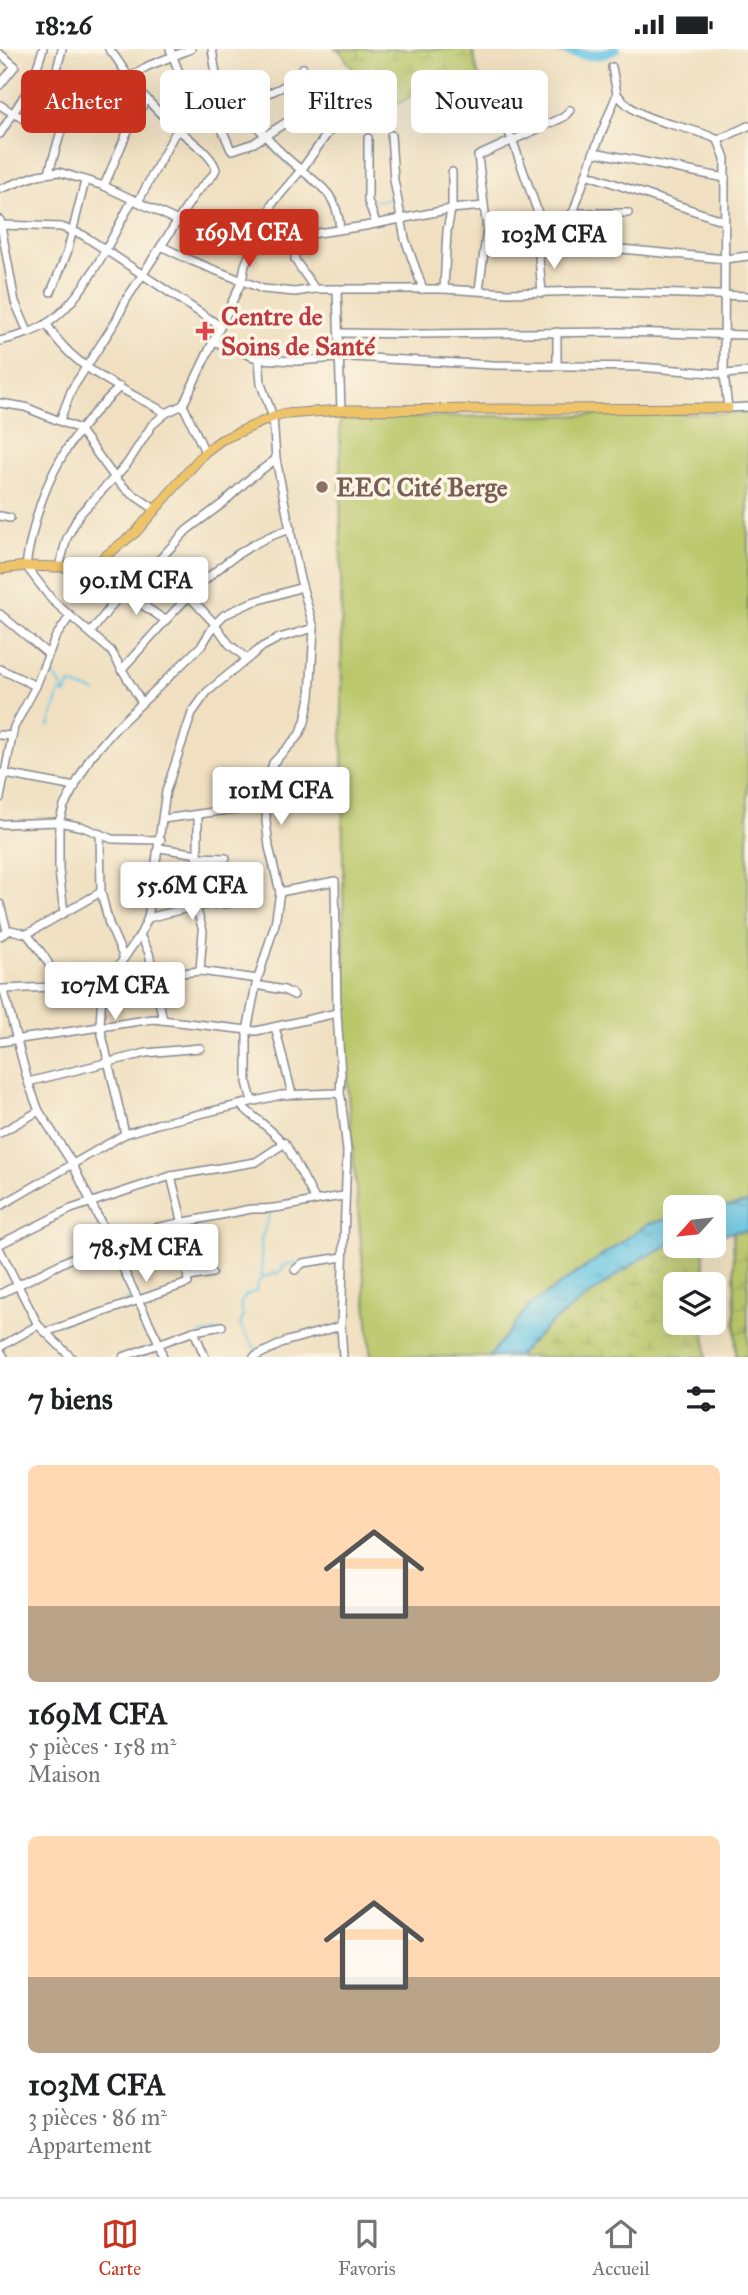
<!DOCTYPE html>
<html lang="fr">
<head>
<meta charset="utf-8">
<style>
	body { margin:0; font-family:"IM FELL Great Primer",serif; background:#f6f6f6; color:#202124; height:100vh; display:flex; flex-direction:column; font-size:26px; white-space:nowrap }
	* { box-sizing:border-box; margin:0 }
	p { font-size:23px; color:#757577 }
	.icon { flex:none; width:38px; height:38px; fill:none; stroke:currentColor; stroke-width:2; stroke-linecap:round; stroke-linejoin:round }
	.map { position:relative; height:1308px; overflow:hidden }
	.sheet { display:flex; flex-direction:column; background:#fff; flex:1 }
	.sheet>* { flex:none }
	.top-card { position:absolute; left:21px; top:21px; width:707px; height:63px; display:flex; gap:14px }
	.needle { width:46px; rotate:243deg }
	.controls { position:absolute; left:663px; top:1146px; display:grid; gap:14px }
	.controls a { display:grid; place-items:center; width:63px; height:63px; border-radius:10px; background:#fff; box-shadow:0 7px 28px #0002; font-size:35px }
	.price { position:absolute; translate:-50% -60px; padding:0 16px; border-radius:7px; background:#fff; color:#222; font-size:23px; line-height:46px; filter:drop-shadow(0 2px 4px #0008) }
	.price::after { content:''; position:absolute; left:50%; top:42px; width:21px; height:16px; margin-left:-10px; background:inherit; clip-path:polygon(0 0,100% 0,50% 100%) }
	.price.active { background:#c8321e; color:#fff }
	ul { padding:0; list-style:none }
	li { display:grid; align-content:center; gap:14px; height:371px; padding:0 28px }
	li span { display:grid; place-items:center; height:217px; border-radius:10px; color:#555 }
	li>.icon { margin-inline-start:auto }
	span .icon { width:126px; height:126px; fill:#fffc; stroke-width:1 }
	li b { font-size:30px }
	h2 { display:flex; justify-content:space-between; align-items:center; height:84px; padding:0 28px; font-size:30px }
	.chip { padding:0 24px; border-radius:10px; background:#fff; box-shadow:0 7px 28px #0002; font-size:24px; line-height:63px }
	.chip.active { background:#c8321e; color:#fff }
	.status { display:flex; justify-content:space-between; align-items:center; height:49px; padding:0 35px; background:#fff; direction:ltr }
	.status svg { height:19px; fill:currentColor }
	.dock { display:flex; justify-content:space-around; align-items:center; height:98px; border-top:2px solid #e0e0e0; background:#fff; font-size:19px; color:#757577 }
	.dock a { display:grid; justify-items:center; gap:4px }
	.dock .active { color:#c8321e }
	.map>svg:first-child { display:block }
	.grass { fill:#bac76a; stroke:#6a7b64; stroke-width:2 }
	.wetland { fill:url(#wetland-marsh); stroke:#6a7b64; stroke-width:2 }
	.water { fill:url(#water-ripples); stroke:#407aa1; stroke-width:2 }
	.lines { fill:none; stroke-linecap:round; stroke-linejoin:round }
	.stream { stroke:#66c6e4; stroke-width:2 }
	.river { stroke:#66c6e4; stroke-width:10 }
	.minor-casing { stroke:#868890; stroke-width:10 }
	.major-casing { stroke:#868890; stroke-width:11 }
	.minor { stroke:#fff; stroke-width:7 }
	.major { stroke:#efc469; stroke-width:9 }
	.health-dot { fill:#e0444e; stroke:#fcf5e5; stroke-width:2.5 }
	.education-dot { fill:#8d6e63; stroke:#fcf5e5; stroke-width:2.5 }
	.labels { text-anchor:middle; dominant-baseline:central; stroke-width:7; stroke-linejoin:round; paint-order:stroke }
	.health-label { font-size:26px; font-weight:bold; fill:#be3a42; stroke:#fcf5e5; text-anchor:start }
	.education-label { font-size:26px; font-weight:bold; fill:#785e54; stroke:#fcf5e5; text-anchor:start }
</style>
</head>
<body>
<div class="status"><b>18:26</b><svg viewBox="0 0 49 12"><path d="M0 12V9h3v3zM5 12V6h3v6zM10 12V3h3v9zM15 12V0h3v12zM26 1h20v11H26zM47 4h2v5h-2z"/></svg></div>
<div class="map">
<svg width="748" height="1308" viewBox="0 0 748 1308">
	<defs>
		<pattern id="wetland-marsh" width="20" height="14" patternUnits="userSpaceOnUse" patternTransform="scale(1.75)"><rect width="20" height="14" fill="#bac76a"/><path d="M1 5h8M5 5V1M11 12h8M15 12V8" fill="none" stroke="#9fab5e"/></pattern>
		<pattern id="water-ripples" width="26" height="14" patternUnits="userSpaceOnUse" patternTransform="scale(1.75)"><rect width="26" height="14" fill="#66c6e4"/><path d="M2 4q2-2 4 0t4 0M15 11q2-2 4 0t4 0" fill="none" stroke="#53a1bc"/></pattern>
	</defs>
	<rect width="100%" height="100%" fill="#fcf5e5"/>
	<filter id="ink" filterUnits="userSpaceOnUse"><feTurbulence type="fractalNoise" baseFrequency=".0143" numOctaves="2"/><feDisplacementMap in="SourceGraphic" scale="14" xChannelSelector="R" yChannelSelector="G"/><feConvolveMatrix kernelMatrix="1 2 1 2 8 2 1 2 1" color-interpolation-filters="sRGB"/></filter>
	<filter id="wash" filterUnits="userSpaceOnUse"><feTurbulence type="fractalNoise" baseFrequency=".00686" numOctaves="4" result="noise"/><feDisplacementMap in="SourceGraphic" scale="28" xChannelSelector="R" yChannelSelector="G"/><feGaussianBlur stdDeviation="1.57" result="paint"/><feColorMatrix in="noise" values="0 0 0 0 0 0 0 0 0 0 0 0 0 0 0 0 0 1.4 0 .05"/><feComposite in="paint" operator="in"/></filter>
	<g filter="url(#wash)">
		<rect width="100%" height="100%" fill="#f0e0c1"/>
		<path class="grass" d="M748 364V1154L714 1160 676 1158 675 1168 648 1175 529 1257 489 1308H371L348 1048 344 965 340 369Z"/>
		<g class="wetland">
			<path d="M336 0H472L484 49C454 58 451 65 430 38 392 55 389 71 348 43L354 22 341 3Z"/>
			<path d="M748 1181V1308H736L733 1182Z"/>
			<path d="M675 1194 676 1197H704V1235L676 1236V1274H705L706 1308H516L552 1273 637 1212Z"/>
		</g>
		<g class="water">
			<path d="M748 1154V1181L714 1186V1160Z"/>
			<path d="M675 1168V1194L637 1212 552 1273 516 1308H489L529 1257 648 1175Z"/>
		</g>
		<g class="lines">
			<g class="stream">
				<path d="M238 57 251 78 260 85"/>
				<path d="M264 91 290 117"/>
				<path d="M375 152 390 150 393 147"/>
				<path d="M382 315 398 316"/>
				<path d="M46 624 55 627 65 643"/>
				<path d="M49 677 60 643 66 645 69 635 96 643"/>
				<path d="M224 746V759"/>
				<path d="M231 764 253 763"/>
				<path d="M117 1217 132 1249 124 1253"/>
				<path d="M263 1228 280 1223 284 1216 297 1215"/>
				<path d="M61 1274 102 1260"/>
				<path d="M199 1285 217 1282"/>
				<path d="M258 1304 240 1276 243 1266 240 1255 245 1247 256 1242 257 1236 262 1228 261 1191 271 1162"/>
			</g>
			<path class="river" d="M561 0C578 6 599 10 615 0"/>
		</g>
	</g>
	<g filter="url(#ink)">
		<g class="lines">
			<g class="minor-casing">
				<g id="minor">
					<path d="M62 0 56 24 71 67"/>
					<path d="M170 0 182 31 204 58"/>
					<path d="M212 0 219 43 216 51"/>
					<path d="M0 5 15 17 0 36"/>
					<path d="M285 36 306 60"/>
					<path d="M617 45C642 78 685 73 718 91L725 109 724 325 728 359 748 358"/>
					<path d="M238 51C252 72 268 92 287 109 314 134 337 139 340 180"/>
					<path d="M211 54 231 101H233L254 94 327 47"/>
					<path d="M0 56C24 72 35 77 64 72"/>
					<path d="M499 65 512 90 544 181 545 190 539 208 542 244"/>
					<path d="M0 85 31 36 43 0"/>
					<path d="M391 86 394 131 405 190 423 240"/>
					<path d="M368 89V152L376 174"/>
					<path d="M718 91 748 77"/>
					<path d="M593 105 599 104 725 129"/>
					<path d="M49 123 64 72 123 37 136 24 148 17 191 0"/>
					<path d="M586 125 724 172"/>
					<path d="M104 137 132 72 147 50"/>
					<path d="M0 140 38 126 59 123 104 137 178 172 254 194"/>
					<path d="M138 153 174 86 189 70 216 51C233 56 273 45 287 35 292 30 298 24 303 19"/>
					<path d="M572 164H628"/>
					<path d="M0 171 15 253 28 283"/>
					<path d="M265 171 295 182 311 185 365 177 451 160 484 157"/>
					<path d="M1 176 61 178 83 186 220 277"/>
					<path d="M303 183 295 200V211L315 240"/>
					<path d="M563 194 593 105 617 45 612 18"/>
					<path d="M161 197 192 212 263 240 295 243 315 240H444L508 244 587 242 748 247"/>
					<path d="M486 199 516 193 539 192 725 210 748 207"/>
					<path d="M337 240 341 361"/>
					<path d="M444 240 447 182 452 156V123"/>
					<path d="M479 241 487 180 478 107 564 68 570 61"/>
					<path d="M51 243 67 204 85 132"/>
					<path d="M47 275C71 319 124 340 166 364"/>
					<path d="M340 284 415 285 618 283 748 286"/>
					<path d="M0 292C15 288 33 284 46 275 83 253 112 188 133 150"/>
					<path d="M213 292 259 310 296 312 352 308 493 316 640 318 724 325 748 323"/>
					<path d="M557 316V283"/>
					<path d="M120 338C73 381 44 427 31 490 29 499 27 508 26 517L52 551 111 602 142 654"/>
					<path d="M0 354 25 358 79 380 115 429 128 442 156 461"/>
					<path d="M183 356 205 403"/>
					<path d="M60 371 72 340 116 272 126 251 195 145 213 126 216 120C212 108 200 99 191 91 169 74 148 54 132 32 124 22 118 10 109 0"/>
					<path d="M0 467 10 469"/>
					<path d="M59 518 67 489 79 466 127 415 152 376 166 364 183 356 242 232 245 216 273 154 302 120 330 81"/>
					<path d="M87 519 165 571"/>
					<path d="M189 547 215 575 229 595 247 610"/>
					<path d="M0 565 48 605"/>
					<path d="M91 583 123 542 161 509 187 481 222 455 248 431 276 410"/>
					<path d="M0 620 36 637"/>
					<path d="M121 621C169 570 220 499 291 480"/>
					<path d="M0 686 12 687"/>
					<path d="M0 724 75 738"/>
					<path d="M0 749 14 678 36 637 55 589 70 567"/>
					<path d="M163 770 228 761 266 759"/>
					<path d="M0 775 59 773 83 778 112 790 161 791"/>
					<path d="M100 785 101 843 109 875 124 909"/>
					<path d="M198 805V766"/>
					<path d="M197 808 226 809"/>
					<path d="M280 843 335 832 337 964 341 1026 340 1046"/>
					<path d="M0 855 7 881"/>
					<path d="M64 864 59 821V773L64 757 90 709 116 679 202 596 215 575 224 566 250 554 302 538"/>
					<path d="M148 869 196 857 232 854"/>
					<path d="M27 885C39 901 55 917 55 938"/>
					<path d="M140 886 149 904 163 971"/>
					<path d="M0 887 11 881 27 885 101 843"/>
					<path d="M200 922 258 930"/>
					<path d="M155 927 200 922 203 882 196 857 195 813 198 805 160 799"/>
					<path d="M256 936 284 941 294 946"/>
					<path d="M2 940 55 938 102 941"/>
					<path d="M4 942 28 1033 39 1062 72 1114 159 1294 163 1308"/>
					<path d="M275 978 292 1045"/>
					<path d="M0 993 153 970 256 982 337 964"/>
					<path d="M28 1033 146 1004 200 999"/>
					<path d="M252 1052 247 1033V982L256 936 275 875 280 843 269 798 266 772 267 734 273 714 299 686 305 673 310 648 314 579 299 526 276 410 273 368 261 335 259 310"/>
					<path d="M241 1056C255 1070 272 1080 283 1094"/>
					<path d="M0 1084 39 1062"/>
					<path d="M125 1085 100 977 102 941 140 886 148 869 166 742 192 664 207 643 262 598 279 589 314 579"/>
					<path d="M0 1157 125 1085 157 1075 281 1046 337 1044 341 1048 347 1102 341 1277 343 1308"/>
					<path d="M0 1195 71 1160 171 1127 256 1113 285 1094 315 1150"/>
					<path d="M0 1201 38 1276 71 1308"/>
					<path d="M295 1221 303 1214 343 1208"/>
					<path d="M189 1228 212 1224"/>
					<path d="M0 1245 82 1204 109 1188 251 1160C283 1161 314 1150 345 1147"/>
					<path d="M194 1282 205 1308"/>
					<path d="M46 1283 188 1234 183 1175 171 1127"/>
					<path d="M0 1298 38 1276"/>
					<path d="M0 1302 4 1308"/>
					<path d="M123 1308 194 1282 222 1277"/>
					<path d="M254 1308 287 1292 341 1277"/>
				</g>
			</g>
			<g class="major-casing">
				<path id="major" d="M0 520 26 517 87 519 94 516 136 483 205 403 221 391 273 368 286 365 341 361 728 359"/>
			</g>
			<use href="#minor" class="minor"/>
			<use href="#major" class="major"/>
		</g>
	</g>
	<path class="health-dot" d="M201.5 271.5h7v7h7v7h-7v7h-7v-7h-7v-7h7z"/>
	<circle class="education-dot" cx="322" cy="438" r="7"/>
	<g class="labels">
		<g class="health-label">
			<text x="221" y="267">Centre de<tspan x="221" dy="30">Soins de Santé</tspan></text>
		</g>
		<g class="education-label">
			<text x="336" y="438">EEC Cité Berge</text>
		</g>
	</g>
</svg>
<div class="controls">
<a><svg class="needle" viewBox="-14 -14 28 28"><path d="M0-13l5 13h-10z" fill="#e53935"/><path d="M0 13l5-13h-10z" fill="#757577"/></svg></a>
<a><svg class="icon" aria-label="layers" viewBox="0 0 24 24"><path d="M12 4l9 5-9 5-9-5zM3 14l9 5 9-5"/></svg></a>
</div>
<b class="price active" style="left:249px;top:220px">169M CFA</b>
<b class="price" style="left:554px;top:222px">103M CFA</b>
<b class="price" style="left:136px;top:568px">90.1M CFA</b>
<b class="price" style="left:281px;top:778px">101M CFA</b>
<b class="price" style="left:192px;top:873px">55.6M CFA</b>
<b class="price" style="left:115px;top:973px">107M CFA</b>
<b class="price" style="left:146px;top:1235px">78.5M CFA</b>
<div class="top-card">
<a class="chip active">Acheter</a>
<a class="chip">Louer</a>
<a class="chip">Filtres</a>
<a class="chip">Nouveau</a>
</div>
</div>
<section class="sheet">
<h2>7 biens<svg class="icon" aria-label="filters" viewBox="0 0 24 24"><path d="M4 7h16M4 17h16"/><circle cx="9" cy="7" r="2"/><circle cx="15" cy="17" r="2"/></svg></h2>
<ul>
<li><span style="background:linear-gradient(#ffd9b3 65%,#b9a48a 0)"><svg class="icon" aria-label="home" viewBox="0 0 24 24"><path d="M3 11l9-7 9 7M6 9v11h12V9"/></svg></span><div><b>169M CFA</b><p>5 pièces · 158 m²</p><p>Maison</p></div></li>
<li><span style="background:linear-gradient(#ffd9b3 65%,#b9a48a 0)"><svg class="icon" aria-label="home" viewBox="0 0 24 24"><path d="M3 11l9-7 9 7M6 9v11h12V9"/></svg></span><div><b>103M CFA</b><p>3 pièces · 86 m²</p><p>Appartement</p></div></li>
</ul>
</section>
<nav class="dock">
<a class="active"><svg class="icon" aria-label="map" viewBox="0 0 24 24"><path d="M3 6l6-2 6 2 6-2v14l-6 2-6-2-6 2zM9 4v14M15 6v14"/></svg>Carte</a>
<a><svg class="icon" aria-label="saved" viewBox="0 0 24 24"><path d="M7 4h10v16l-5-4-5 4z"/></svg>Favoris</a>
<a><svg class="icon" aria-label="home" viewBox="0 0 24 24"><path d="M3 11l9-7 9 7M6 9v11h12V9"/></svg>Accueil</a>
</nav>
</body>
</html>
